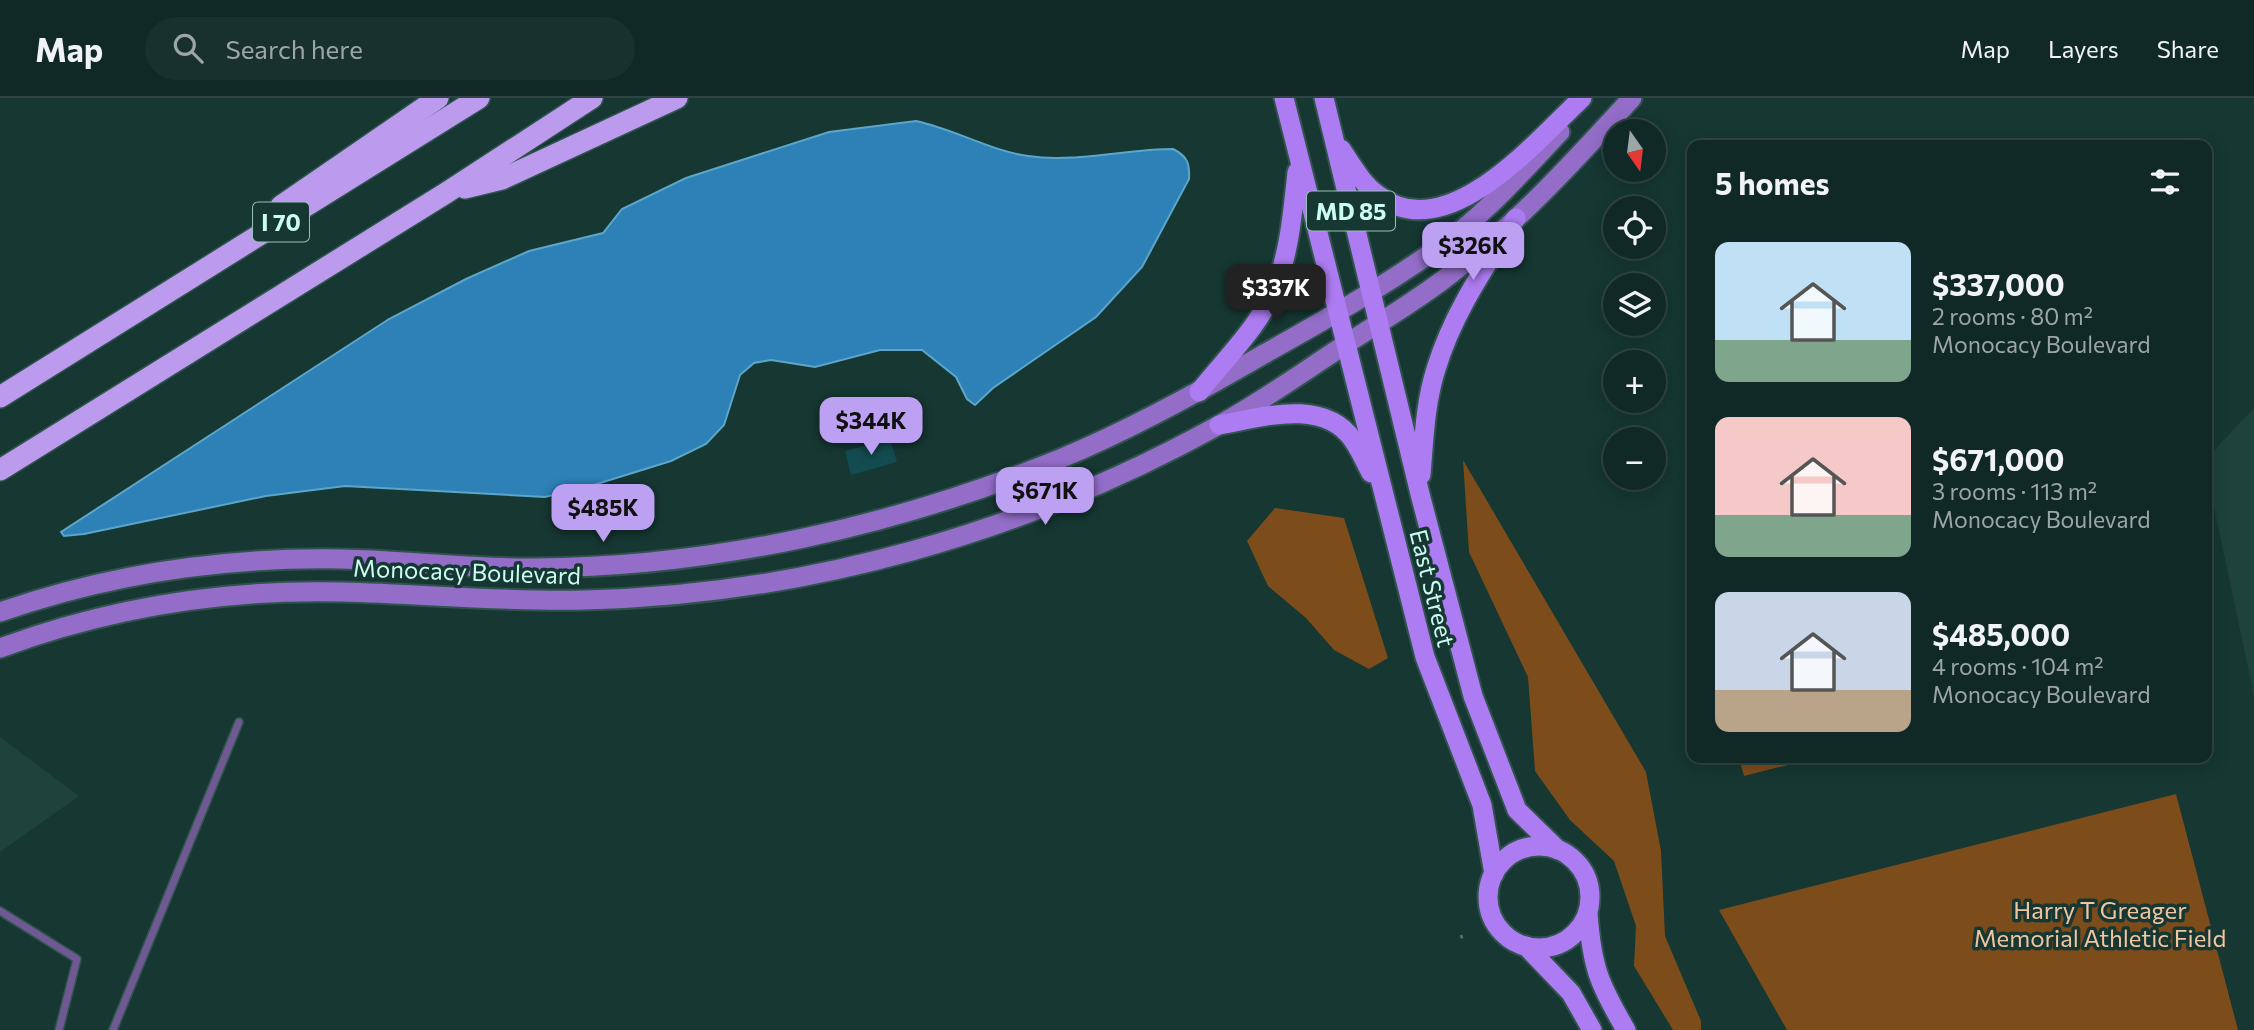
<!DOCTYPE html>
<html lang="en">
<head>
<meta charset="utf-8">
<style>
	body { margin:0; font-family:Commissioner,sans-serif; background:#19312e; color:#f1f3f6; height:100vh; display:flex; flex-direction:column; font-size:26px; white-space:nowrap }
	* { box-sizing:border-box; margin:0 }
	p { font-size:23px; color:#9ca6a7 }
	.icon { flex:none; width:38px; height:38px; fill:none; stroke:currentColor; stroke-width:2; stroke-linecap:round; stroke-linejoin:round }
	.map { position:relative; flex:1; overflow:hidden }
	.side { position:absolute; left:1687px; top:42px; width:525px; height:623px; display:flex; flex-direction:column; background:#102926; border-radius:14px; box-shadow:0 4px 18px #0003,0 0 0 2px #304543 }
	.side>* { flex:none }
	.needle { width:46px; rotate:166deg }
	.controls { position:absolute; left:1603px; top:21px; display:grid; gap:14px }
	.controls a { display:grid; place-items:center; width:63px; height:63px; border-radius:50%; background:#102926; box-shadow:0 4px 18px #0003,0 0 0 2px #304543; font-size:35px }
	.price { position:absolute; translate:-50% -60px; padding:0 16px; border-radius:14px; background:#bca0f2; color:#111; font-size:23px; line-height:46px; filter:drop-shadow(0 2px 4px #0008) }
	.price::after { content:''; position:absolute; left:50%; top:42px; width:21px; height:16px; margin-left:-10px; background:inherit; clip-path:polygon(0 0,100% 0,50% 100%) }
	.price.active { background:#222; color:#fff }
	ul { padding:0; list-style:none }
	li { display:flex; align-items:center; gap:21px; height:175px; padding:0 28px }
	li span { display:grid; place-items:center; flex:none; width:196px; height:140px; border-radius:14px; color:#555 }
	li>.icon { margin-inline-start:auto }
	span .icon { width:84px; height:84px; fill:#fffc; stroke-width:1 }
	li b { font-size:30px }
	h2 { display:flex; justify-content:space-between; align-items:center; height:84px; padding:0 28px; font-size:30px }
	header { display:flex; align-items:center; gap:42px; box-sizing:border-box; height:98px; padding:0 35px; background:#102926; border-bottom:2px solid #304543 }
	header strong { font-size:33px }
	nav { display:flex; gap:38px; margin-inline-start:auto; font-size:24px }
	.search { width:490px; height:63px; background:#19312e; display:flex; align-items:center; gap:18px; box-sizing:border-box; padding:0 24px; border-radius:38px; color:#9ca6a7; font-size:26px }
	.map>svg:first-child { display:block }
	.built { fill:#1d433c }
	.green { fill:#7d4c1b }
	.water { fill:#2d81b7; stroke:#5ca6c9; stroke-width:2 }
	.building { fill:#134c50 }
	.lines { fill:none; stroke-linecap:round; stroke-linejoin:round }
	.service-casing { stroke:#2f534d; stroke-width:10 }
	.secondary-casing { stroke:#2f534d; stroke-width:23 }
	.primary-casing { stroke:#2f534d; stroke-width:23 }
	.motorway-casing { stroke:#2f534d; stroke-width:24 }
	.path { stroke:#517770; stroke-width:2.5; stroke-dasharray:3.5 5; stroke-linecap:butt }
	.service { stroke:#6f5992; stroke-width:7 }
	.secondary { stroke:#936dc8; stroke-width:19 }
	.primary { stroke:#ae7cf2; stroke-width:19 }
	.motorway { stroke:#bc9bef; stroke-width:21 }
	.labels { text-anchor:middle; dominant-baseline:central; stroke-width:7; stroke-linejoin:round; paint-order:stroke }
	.shield { fill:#163732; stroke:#95c1b8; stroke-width:2 }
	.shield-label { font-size:23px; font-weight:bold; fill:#cbfcf2 }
	.street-label { font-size:24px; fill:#cbfcf2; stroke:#163732 }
	.park-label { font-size:24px; fill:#f0c5a0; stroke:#163732 }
</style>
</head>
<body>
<header>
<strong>Map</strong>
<div class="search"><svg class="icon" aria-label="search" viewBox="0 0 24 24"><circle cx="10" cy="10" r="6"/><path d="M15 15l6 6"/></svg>Search here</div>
<nav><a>Map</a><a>Layers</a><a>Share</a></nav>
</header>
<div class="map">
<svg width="2254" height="932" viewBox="0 0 2254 932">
	<rect width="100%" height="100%" fill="#163732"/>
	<g class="built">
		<path d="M2254 310V598L2207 376V360Z"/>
		<path d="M0 639 79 698 0 754Z"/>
	</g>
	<g class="green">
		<path d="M1463 362 1646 674 1661 753 1665 838 1701 923V932H1673L1634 868 1636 828 1614 763 1570 722 1535 673 1528 579 1469 454Z"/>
		<path d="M1275 410 1344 420 1388 560 1369 571 1334 552 1306 520 1268 488 1247 443Z"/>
		<path d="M1739 660H1815L1744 678Z"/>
		<path d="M2176 696 2238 932H1787L1719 812Z"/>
	</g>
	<path class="water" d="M916 23C954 31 988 52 1028 58 1075 65 1126 51 1173 51 1187 58 1190 65 1189 81L1142 169 1096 219 993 290 975 307 967 301 956 279 922 252H880L815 269 771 262 754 265 740 277 724 327 706 346 671 363 584 390 545 399 345 388 266 398 84 436 64 438 61 434 389 221 466 181 529 153 603 135 622 111 686 80 829 34Z"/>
	<path class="building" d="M890 341 897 364 851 377 845 353Z"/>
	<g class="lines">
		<g class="service-casing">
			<g id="service">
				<path d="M0 813 77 861 59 932"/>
				<path d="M113 932 239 624"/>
			</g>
		</g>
		<g class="secondary-casing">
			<g id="secondary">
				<path d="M0 514C109 476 225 459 341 461 405 462 470 471 535 470 714 469 896 428 1062 360 1132 331 1199 294 1264 256 1323 223 1383 189 1438 150 1483 119 1522 74 1560 34"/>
				<path d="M0 550C111 509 225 491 343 494 424 496 504 504 585 502 806 497 1026 434 1219 327 1261 304 1300 276 1340 250 1378 225 1417 203 1452 175 1519 124 1576 61 1632 0"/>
			</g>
		</g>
		<g class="primary-casing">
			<g id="primary">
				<path d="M1284 0 1425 559 1482 707 1494 776"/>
				<path d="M1324 0 1420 396 1473 598 1517 712 1558 752"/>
				<path d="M1341 51C1352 67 1362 86 1378 97 1446 151 1536 43 1582 0"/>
				<path d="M1199 294C1226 260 1262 226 1277 185 1290 150 1293 111 1297 74"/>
				<path d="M1219 327C1260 320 1323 299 1353 342 1360 352 1365 364 1371 375"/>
				<path d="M1421 377C1424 342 1425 305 1436 271 1453 215 1485 169 1516 120"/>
				<circle cx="1539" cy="799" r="51"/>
				<path d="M1588 816C1592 869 1599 886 1626 932"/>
				<path d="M1526 848 1571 895 1592 932"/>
			</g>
		</g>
		<g class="motorway-casing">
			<g id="motorway">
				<path d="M465 90 502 81 677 0"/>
				<path d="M281 108 438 0"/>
				<path d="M0 299 479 0"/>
				<path d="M0 372 446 95 592 0"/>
			</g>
		</g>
		<path class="path" d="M1461 837 1463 843"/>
		<use href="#service" class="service"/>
		<use href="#secondary" class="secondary"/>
		<use href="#primary" class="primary"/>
		<use href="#motorway" class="motorway"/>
	</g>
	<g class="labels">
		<g class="shield">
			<rect x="1307" y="93.5" width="88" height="39" rx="5"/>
			<rect x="253" y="104.5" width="56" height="39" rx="5"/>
		</g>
		<g class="shield-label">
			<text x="1351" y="113">MD 85</text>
			<text x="281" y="124">I 70</text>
		</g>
		<g class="street-label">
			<text transform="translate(467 473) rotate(2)">Monocacy Boulevard</text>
			<text transform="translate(1433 490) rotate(76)">East Street</text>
		</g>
		<g class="park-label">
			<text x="2100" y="811">Harry T Greager<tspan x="2100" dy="28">Memorial Athletic Field</tspan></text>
		</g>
	</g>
</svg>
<div class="controls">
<a><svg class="needle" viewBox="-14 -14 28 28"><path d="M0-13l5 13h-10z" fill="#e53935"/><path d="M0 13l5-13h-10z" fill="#9ca6a7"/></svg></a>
<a><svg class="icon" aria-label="locate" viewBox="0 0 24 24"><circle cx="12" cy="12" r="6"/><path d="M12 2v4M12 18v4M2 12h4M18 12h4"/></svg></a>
<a><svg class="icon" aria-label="layers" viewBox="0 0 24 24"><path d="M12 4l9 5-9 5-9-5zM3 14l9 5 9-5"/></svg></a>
<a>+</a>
<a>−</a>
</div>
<b class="price" style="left:1473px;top:184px">$326K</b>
<b class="price active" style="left:1276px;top:226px">$337K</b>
<b class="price" style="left:871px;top:359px">$344K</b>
<b class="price" style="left:1045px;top:429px">$671K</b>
<b class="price" style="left:603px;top:446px">$485K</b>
<section class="side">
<h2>5 homes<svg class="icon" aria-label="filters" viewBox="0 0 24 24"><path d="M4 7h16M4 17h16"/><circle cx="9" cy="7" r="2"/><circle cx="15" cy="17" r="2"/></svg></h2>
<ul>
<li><span style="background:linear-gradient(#bfe0f5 70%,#7fa58c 0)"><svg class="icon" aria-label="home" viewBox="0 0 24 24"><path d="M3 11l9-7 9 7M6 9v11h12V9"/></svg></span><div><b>$337,000</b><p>2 rooms · 80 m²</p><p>Monocacy Boulevard</p></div></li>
<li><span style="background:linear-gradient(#f6c9c9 70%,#7fa58c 0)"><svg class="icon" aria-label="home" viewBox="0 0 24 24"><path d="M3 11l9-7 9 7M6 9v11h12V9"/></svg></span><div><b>$671,000</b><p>3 rooms · 113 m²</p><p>Monocacy Boulevard</p></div></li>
<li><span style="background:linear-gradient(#c9d6e8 70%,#b9a48a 0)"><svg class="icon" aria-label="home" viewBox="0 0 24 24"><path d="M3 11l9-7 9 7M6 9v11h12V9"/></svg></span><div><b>$485,000</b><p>4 rooms · 104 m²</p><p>Monocacy Boulevard</p></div></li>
</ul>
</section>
</div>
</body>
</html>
